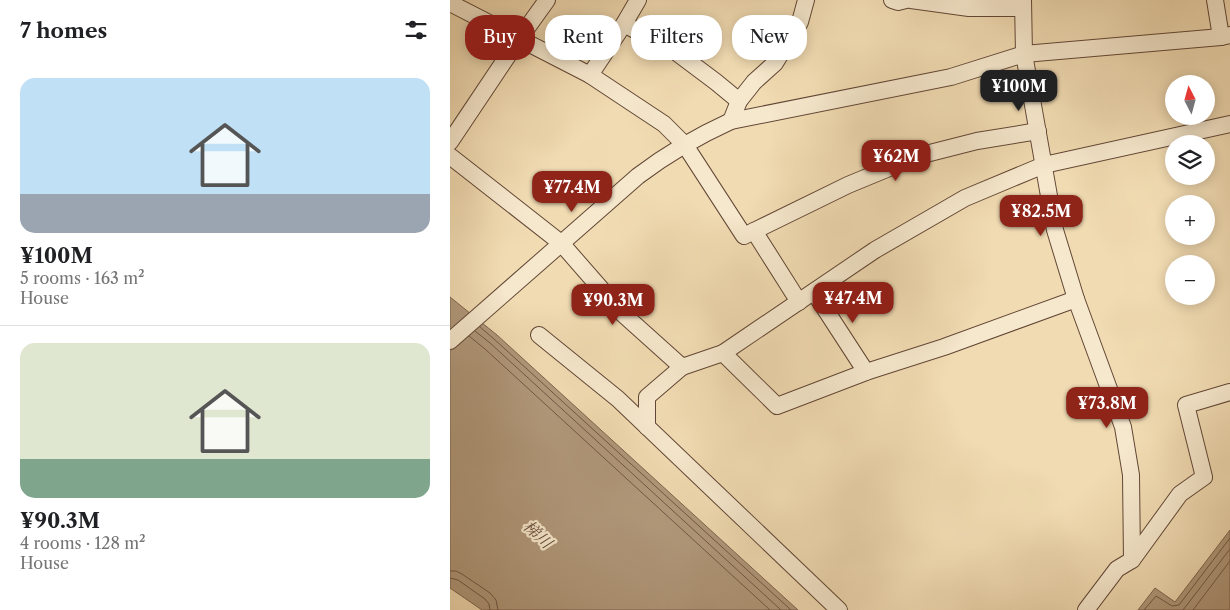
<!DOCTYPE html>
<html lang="en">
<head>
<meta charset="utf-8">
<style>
	body { margin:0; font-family:"Libre Caslon Text","Noto Serif JP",serif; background:#f6f6f6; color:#202124; height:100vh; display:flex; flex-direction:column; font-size:19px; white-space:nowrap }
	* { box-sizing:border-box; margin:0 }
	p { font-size:16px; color:#757577 }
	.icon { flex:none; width:28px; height:28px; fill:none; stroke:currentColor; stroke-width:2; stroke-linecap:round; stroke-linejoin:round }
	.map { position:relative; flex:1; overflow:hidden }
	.sheet { display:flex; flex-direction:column; background:#fff; width:450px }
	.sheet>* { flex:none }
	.guide { position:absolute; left:15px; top:15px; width:475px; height:45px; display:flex; gap:10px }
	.needle { width:32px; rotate:354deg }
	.controls { position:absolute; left:715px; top:75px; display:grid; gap:10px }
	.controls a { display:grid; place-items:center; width:50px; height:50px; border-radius:50%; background:#fff; box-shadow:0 2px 12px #0003; font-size:25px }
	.price { position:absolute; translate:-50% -42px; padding:0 11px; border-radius:10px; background:#8f2418; color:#fff; font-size:16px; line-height:32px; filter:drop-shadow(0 1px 2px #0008) }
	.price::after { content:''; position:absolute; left:50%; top:30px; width:15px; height:11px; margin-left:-8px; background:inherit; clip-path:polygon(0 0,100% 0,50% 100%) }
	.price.selected { background:#222; color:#fff }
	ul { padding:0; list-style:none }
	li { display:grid; align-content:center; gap:10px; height:265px; padding:0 20px }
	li+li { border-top:1px solid #e0e0e0 }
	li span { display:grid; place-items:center; height:155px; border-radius:15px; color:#555 }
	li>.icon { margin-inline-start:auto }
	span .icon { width:90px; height:90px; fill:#fffc; stroke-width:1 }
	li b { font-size:21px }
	h2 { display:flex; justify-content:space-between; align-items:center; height:60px; padding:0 20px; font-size:21px }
	.chip { padding:0 18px; border-radius:20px; background:#fff; box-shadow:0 2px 12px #0003; font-size:18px; line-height:45px }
	.chip.selected { background:#8f2418; color:#fff }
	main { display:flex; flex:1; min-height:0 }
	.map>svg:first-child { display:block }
	.water { fill:#b0987a; stroke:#7e644e }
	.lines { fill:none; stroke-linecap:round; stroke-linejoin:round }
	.shore { stroke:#725743; stroke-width:1 }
	.street-casing { stroke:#624736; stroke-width:18 }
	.street { stroke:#f6e8cd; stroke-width:16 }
	.labels { text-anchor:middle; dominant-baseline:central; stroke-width:4.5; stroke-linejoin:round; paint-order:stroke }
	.water-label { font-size:16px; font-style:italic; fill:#654a38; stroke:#f6e8cd }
</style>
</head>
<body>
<main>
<section class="sheet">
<h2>7 homes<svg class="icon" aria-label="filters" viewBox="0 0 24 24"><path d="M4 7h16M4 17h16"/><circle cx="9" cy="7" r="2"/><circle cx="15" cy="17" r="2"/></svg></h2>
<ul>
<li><span style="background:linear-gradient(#bfe0f5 75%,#9aa5b1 0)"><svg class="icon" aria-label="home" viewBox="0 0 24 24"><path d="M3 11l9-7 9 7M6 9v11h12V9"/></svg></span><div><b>¥100M</b><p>5 rooms · 163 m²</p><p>House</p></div></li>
<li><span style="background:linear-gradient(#dfe7d0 75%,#7fa58c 0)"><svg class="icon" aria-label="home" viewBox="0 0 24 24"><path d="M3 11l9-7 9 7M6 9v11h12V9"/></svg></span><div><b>¥90.3M</b><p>4 rooms · 128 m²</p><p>House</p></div></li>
</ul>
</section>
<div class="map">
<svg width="780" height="610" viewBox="0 0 780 610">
	<rect width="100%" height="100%" fill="#f1dbb2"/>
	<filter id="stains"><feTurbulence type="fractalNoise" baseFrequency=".004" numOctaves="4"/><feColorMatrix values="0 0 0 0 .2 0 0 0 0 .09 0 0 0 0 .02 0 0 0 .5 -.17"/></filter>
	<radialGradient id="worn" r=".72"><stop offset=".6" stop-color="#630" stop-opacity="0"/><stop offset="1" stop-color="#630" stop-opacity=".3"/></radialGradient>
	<g class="water">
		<path d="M0 297 47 335 348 610H32L0 588Z"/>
		<path d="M780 530V610H688L705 588 725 602Z"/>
	</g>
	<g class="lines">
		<g class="shore">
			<path d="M30 327 44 339 341 610"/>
			<path d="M25 331 40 343 331 610"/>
			<path d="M19 336 35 349 320 610"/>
			<path d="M0 571H6L12 574 40 593 46 600 48 610"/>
			<path d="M0 578 8 580 35 599 39 604 40 610"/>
			<path d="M694 610 706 596 722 606 729 605 780 538"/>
			<path d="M733 610 780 549"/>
			<path d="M743 610 780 561"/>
		</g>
		<g class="street-casing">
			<g id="street">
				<path d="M442 0 448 2 456 0"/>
				<path d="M461 0 519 8H573"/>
				<path d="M573 0 574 54 605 230 626 299 673 427 681 475 682 560"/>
				<path d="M765 0 771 37"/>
				<path d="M0 3 140 75 214 124 235 145 294 236 304 231 349 302"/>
				<path d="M174 24 226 52 266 82 289 101"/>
				<path d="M140 75 174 24 188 0"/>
				<path d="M281 121 289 101 304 82 325 63 350 22 356 0"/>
				<path d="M0 142 69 39 97 0"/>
				<path d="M0 156 111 243 173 314 232 367 273 353 425 250 515 198 594 165 780 124"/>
				<path d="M304 231 398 185 468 156 527 141 588 131"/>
				<path d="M364 292 416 372"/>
				<path d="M89 335 168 399 389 610"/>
				<path d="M0 341 188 176C217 154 248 136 281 121L501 77 574 54 771 37 780 35"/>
				<path d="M273 353 327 406 416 372 494 347 626 299"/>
				<path d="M197 427V397L232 367"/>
				<path d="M636 610 667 569 682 560 730 494 754 477 736 405 780 392"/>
			</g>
		</g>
		<use href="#street" class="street"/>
	</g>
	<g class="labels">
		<g class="water-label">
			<text transform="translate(88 534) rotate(43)">梯川</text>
		</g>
	</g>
	<rect width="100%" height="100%" filter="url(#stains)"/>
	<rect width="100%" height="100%" fill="url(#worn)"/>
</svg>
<div class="controls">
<a><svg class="needle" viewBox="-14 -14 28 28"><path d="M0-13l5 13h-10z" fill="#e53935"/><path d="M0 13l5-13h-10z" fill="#757577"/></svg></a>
<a><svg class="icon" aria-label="layers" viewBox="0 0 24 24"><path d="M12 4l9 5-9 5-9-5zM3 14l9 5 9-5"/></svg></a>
<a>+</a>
<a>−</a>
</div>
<b class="price selected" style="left:569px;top:112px">¥100M</b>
<b class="price" style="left:446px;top:182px">¥62M</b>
<b class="price" style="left:122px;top:213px">¥77.4M</b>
<b class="price" style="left:591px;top:237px">¥82.5M</b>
<b class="price" style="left:403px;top:324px">¥47.4M</b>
<b class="price" style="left:163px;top:326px">¥90.3M</b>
<b class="price" style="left:657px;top:429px">¥73.8M</b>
<div class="guide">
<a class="chip selected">Buy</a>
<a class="chip">Rent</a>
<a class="chip">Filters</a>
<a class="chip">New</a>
</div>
</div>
</main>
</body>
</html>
